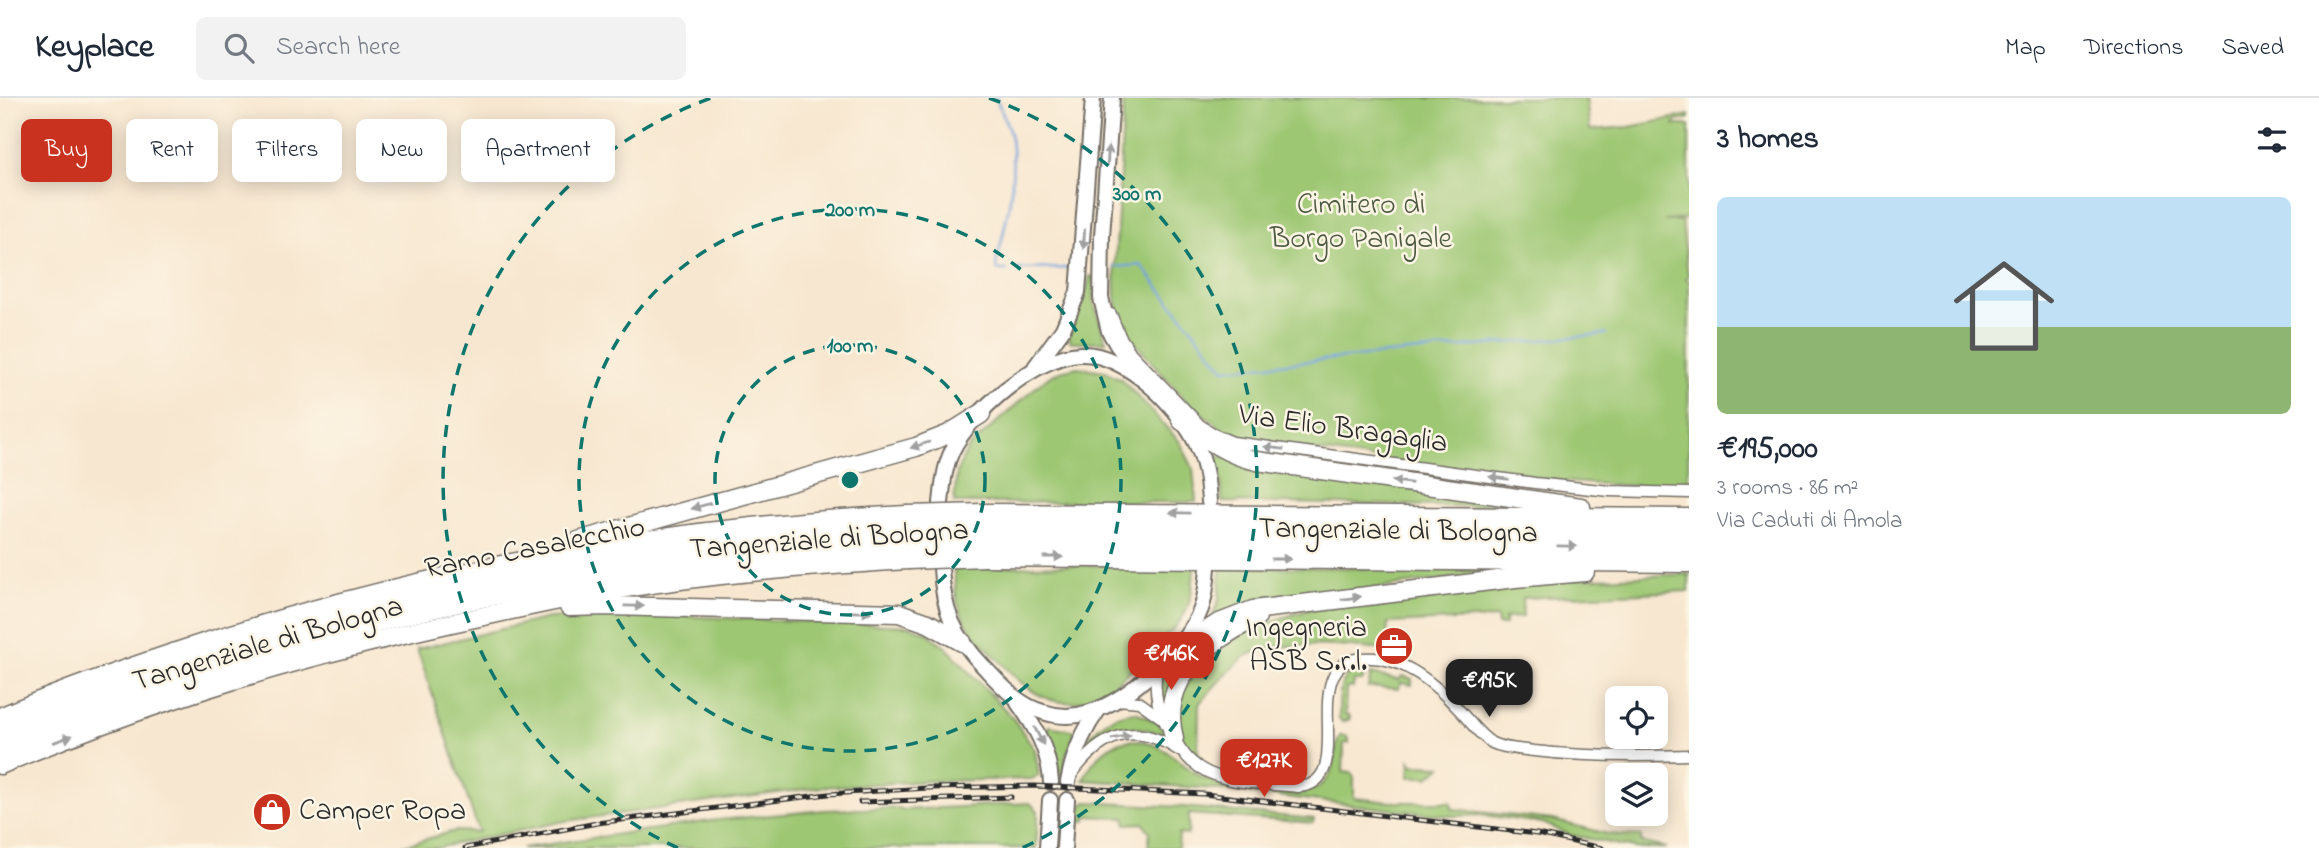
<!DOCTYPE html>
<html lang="en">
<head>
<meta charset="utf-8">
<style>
	body { margin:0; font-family:"Indie Flower",sans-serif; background:#f2f2f3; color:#1f2937; height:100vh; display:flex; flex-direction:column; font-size:26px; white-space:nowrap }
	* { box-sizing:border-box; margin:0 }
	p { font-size:23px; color:#747a83 }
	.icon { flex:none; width:38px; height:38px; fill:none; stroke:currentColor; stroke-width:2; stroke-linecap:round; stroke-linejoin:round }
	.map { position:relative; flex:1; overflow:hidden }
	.panel { display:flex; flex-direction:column; background:#fff; width:630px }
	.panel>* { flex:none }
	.banner { position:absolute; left:21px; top:21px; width:665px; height:63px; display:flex; gap:14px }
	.buttons { position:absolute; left:1605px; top:588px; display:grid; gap:14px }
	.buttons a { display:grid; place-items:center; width:63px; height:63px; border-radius:10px; background:#fff; box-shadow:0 4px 18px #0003; font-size:35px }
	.price { position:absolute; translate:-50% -60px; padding:0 16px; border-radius:14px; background:#c8321e; color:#fff; font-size:23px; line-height:46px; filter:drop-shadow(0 2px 4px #0008) }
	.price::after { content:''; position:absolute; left:50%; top:42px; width:21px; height:16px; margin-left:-10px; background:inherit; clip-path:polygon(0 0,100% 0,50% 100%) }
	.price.selected { background:#222; color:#fff }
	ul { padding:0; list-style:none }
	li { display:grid; align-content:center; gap:14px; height:371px; padding:0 28px }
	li+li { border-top:2px solid #e0e1e3 }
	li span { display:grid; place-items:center; height:217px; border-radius:10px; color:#555 }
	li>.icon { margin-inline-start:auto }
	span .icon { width:126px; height:126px; fill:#fffc; stroke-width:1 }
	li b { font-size:30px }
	h2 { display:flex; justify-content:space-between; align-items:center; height:84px; padding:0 28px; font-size:30px }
	.chip { padding:0 24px; border-radius:10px; background:#fff; box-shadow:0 4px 18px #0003; font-size:24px; line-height:63px }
	.chip.selected { background:#c8321e; color:#fff }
	header { display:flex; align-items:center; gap:42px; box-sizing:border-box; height:98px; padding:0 35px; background:#fff; border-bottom:2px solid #e0e1e3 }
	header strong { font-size:33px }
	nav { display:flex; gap:38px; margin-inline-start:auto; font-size:24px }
	.search { width:490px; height:63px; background:#f2f2f3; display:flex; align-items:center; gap:18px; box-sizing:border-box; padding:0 24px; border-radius:10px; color:#747a83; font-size:26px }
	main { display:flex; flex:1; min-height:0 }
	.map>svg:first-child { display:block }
	.green { fill:#9ec773; stroke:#64794f; stroke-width:2 }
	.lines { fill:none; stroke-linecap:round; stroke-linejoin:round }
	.stream { stroke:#75a3dd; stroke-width:2.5 }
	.street-casing { stroke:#736d65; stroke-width:13 }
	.primary-casing { stroke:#736d65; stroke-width:18 }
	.highway-casing { stroke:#736d65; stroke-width:21 }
	.street { stroke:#fff; stroke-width:10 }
	.primary { stroke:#fff; stroke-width:14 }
	.highway { stroke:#fff; stroke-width:18 }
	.rail-casing { stroke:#2b2b2b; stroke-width:5 }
	.rail { stroke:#fcf5e5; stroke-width:2.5; stroke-dasharray:8; stroke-linecap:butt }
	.highway-bridge-casing { stroke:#736d65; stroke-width:21; stroke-linecap:butt }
	.highway-bridge { stroke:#fff; stroke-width:18 }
	.oneway { fill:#a0a0a0 }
	.ring { fill:none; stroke:#0f766e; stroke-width:3.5; stroke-dasharray:12 9 }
	.labels { text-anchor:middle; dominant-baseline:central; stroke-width:5; stroke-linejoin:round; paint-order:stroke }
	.park-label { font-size:30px; fill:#4e5a41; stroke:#fcf5e5 }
	.street-label { font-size:30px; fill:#2b2b2b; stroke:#fcf5e5 }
	.poi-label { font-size:30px; fill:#2b2b2b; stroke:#fcf5e5; text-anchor:end }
	.centre { fill:#0f766e; stroke:#fcf5e5; stroke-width:3.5 }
	.ring-label { font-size:21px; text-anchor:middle; font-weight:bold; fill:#0f766e; stroke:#fcf5e5; stroke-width:5; stroke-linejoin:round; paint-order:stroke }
</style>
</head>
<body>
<header>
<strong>Keyplace</strong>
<div class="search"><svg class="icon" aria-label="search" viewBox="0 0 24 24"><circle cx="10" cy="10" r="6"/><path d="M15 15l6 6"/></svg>Search here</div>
<nav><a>Map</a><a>Directions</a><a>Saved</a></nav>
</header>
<main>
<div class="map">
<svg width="1689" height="750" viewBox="0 0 1689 750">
	<rect width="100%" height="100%" fill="#fcf5e5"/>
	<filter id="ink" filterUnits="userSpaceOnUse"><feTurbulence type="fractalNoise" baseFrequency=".0143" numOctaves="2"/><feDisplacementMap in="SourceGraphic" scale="14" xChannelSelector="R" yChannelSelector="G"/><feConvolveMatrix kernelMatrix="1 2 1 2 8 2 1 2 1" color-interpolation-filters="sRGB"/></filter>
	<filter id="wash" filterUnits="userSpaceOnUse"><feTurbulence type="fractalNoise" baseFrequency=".00686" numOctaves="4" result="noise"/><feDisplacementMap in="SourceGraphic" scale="28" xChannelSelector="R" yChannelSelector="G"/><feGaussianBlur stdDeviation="1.57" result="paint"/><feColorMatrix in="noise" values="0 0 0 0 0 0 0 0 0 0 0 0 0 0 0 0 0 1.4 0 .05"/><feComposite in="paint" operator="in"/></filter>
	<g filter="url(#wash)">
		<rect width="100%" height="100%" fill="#f8e7d0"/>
		<g class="green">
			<path d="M1124 0H1586L1590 32 1629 29 1689 17V21L1676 23 1674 27H1689V120L1664 123H1682L1688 178 1686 181 1689 184 1688 388C1544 390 1400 363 1257 345L1228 335 1187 304 1129 238 1120 219 1116 202 1115 171Z"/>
			<path d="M1090 178 1094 179V205L1106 244H1071L1068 239 1083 206Z"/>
			<path d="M1077 269 1105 273 1121 281 1180 344 1193 370 1196 404 954 405 957 373 968 350 1045 281 1060 273Z"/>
			<path d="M1216 357 1505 407V409L1222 404 1221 381Z"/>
			<path d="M1069 467 1194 469C1193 515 1181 525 1149 554 1130 572 1111 595 1085 602 1045 613 1020 585 995 558 983 546 969 533 962 517 955 502 955 486 954 470Z"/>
			<path d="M1221 469 1522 471 1319 498C1307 493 1298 496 1287 502L1212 520 1219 501Z"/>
			<path d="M1689 476V493L1522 500 1523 519 1505 520V527H1498L1497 520 1388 525 1386 552C1351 549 1275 540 1245 559 1228 571 1213 590 1199 606L1198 655 1201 660C1187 652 1181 642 1179 626 1179 621 1177 614 1177 610 1178 605 1182 599 1183 594 1204 546 1264 524 1311 511L1575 481Z"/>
			<path d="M630 516 910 528 926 534 947 550 1012 619 1035 652 1039 677 1032 681 930 683 822 689 565 723 436 750H395L455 733 479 734 417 551 548 520Z"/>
			<path d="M1222 530 1199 552 1165 616C1160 606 1157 591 1162 580L1188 554Z"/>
			<path d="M1362 569H1368L1362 583H1354L1353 590H1346L1345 617 1350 618V621L1342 624 1339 620C1340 598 1336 575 1362 569Z"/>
			<path d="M1371 576 1399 582 1402 578 1412 581V587L1401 585 1399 591 1368 589Z"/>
			<path d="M1136 614 1158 625 1165 636C1157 635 1148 631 1138 630 1115 628 1094 640 1080 659 1086 634 1111 615 1136 614Z"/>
			<path d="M1049 628 1076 633 1066 657 1061 684H1059L1055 652 1046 633Z"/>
			<path d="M1340 638H1346L1349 642V645H1344L1343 674 1351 675 1354 679V700L1391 704H1451L1452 711 1553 722 1608 736 1641 738V744L1667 750H1635L1570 737 1543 725 1481 717 1448 718 1216 691 1083 682C1103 640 1135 630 1173 658 1185 667 1194 677 1209 682 1237 693 1269 693 1298 696 1319 692 1332 684 1335 660 1336 652 1336 645 1340 638Z"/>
			<path d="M1410 663 1412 667 1442 668 1428 679H1409Z"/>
			<path d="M1086 704 1183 709 1314 721 1313 725 1189 716 1188 737 1179 736 1178 750H1148L1150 734 1143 725 1126 726 1125 720 1086 718V723H1079L1077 750H1073L1076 713Z"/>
			<path d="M1030 705 1038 713 1036 750H522L718 722 825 712 899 710 903 712Z"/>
		</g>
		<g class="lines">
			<g class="stream">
				<path d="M996 0C1001 13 1009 27 1011 41 1017 84 1006 125 996 166L997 172H1007"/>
				<path d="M1113 169 1141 167 1224 271 1606 236"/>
				<path d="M1017 171 1071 170"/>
			</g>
		</g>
	</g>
	<g filter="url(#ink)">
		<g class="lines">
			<g class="street-casing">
				<g id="street">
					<path d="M1111 216 1120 238 1131 255 1200 327 1216 337 1233 344 1535 385 1610 393 1689 395"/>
					<path d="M1157 570C1153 596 1158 615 1172 637 1178 646 1183 657 1192 664 1219 688 1264 685 1298 689 1362 686 1292 564 1363 560 1403 557 1437 587 1462 615 1471 625 1480 638 1492 645 1505 651 1520 651 1534 653 1586 659 1637 659 1689 657"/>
					<path d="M1118 602 1139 604 1160 619"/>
					<path d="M1072 676C1102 636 1133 623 1178 652"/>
				</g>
			</g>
			<g class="primary-casing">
				<g id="primary">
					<path d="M1112 0 1102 138 1101 200 1109 233 1117 247 1135 271"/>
					<path d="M1035 269 1063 231 1078 194 1093 0"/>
					<path d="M941 405C943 387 944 370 952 353 971 314 1036 258 1080 256 1126 254 1183 312 1199 352 1206 368 1208 387 1209 404"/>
					<path d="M941 470C943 513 954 538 984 569 1001 587 1018 607 1043 614 1058 619 1075 619 1090 614 1128 603 1187 549 1201 511 1206 498 1207 483 1208 469"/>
					<path d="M1018 605C1036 630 1049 652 1051 684"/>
					<path d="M1068 684C1073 657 1082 634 1099 611"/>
					<path d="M1047 750 1050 702"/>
					<path d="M1064 750 1067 702"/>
				</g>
			</g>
			<g class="highway-casing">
				<g id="highway">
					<path d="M1181 322C1205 340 1227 357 1257 363L1581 409"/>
					<path d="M984 415 1689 420"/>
					<path d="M984 430 1689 436"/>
					<path d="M578 443 916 349 949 336 981 316"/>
					<path d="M985 444 1042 443 1689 450"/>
					<path d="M985 459 1689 465"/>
					<path d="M569 509 609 508 899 515 928 525 962 544"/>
					<path d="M1172 555 1217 526 1253 512 1515 480 1585 474"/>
					<path d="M0 619C58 594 119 573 179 553 415 474 659 429 907 417"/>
					<path d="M0 635C96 598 192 562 291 534 491 477 699 442 907 432"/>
					<path d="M1174 640C1158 580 1209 543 1257 519"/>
					<path d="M0 650C133 597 267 551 406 517 571 477 739 456 908 446"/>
					<path d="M0 667C156 600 318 553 484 518 529 508 573 498 619 491 715 475 811 468 908 462"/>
				</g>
			</g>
			<use href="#street" class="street"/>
			<use href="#primary" class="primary"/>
			<use href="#highway" class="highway"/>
			<g class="rail-casing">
				<g id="rail">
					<path d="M860 704 1011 699"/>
					<path d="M465 750 597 725 828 696 928 690 1034 688 1204 696 1537 736 1602 750"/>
				</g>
			</g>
			<use href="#rail" class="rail"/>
			<g class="highway-bridge-casing">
				<g id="highway-bridge">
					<path d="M907 417 984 415"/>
					<path d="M907 432 984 430"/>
					<path d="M908 446 985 444"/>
					<path d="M908 462 985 459"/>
				</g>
			</g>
			<use href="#highway-bridge" class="highway-bridge"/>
		</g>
		<defs><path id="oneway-solid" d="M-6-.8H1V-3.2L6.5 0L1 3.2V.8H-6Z" transform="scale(1.75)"/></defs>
		<g class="oneway">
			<use href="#oneway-solid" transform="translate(1108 57) rotate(-86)"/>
			<use href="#oneway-solid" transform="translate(1084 141) rotate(94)"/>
			<use href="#oneway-solid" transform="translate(920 347) rotate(162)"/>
			<use href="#oneway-solid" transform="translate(1274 350) rotate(-173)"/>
			<use href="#oneway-solid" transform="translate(1499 380) rotate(-172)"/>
			<use href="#oneway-solid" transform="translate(1402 384) rotate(-172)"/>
			<use href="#oneway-solid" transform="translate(701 408) rotate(164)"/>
			<use href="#oneway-solid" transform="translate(1180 415) rotate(-179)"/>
			<use href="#oneway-solid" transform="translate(1567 448) rotate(1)"/>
			<use href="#oneway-solid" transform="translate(1053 459)"/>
			<use href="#oneway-solid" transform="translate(1281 461)"/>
			<use href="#oneway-solid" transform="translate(1351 500) rotate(-7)"/>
			<use href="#oneway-solid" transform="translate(634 508) rotate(1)"/>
			<use href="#oneway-solid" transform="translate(861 514) rotate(1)"/>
			<use href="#oneway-solid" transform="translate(1039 638) rotate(63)"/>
			<use href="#oneway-solid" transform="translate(1121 639) rotate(-12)"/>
			<use href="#oneway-solid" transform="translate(63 641) rotate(-20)"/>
		</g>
	</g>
	<g class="ring">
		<circle cx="850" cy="382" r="135"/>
		<circle cx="850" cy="382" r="271"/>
		<path d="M678 750A406 406 0 0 1 711 0M989 0A406 406 0 0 1 1022 750"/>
	</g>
	<defs>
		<g id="office-disc" transform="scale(2.0125)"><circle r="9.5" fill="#c8321e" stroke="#fcf5e5"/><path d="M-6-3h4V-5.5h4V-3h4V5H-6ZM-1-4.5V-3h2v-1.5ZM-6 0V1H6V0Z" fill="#fff"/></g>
		<g id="shop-disc" transform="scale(2.0125)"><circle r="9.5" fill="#c8321e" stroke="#fcf5e5"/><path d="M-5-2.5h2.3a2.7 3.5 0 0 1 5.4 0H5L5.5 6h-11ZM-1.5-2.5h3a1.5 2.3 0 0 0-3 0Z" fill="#fff"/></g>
	</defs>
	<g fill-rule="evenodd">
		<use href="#office-disc" x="1394" y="548"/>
		<use href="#shop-disc" x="272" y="714"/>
	</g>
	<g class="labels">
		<g class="park-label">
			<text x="1361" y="108">Cimitero di<tspan x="1361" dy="34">Borgo Panigale</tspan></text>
		</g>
		<g class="street-label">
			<text transform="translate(1343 332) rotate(8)">Via Elio Bragaglia</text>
			<text transform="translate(1398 434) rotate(1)">Tangenziale di Bologna</text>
			<text transform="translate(829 443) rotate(-4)">Tangenziale di Bologna</text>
			<text transform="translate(535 451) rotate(-11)">Ramo Casalecchio</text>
			<text transform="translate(268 547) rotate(-16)">Tangenziale di Bologna</text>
		</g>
		<g class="poi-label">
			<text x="1367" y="531">Ingegneria<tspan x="1367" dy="34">ASB S.r.l.</tspan></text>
			<text x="299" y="714" text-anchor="start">Camper Ropa</text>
		</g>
	</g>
	<circle cx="850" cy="382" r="10" class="centre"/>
	<g class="ring-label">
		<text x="1137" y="102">300 m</text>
		<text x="850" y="118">200 m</text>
		<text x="850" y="254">100 m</text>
	</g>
</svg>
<div class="buttons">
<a><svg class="icon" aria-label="locate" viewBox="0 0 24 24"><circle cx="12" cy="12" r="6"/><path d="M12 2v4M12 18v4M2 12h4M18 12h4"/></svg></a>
<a><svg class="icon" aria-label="layers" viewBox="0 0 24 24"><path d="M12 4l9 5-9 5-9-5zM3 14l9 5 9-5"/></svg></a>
</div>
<b class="price" style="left:1171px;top:594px">€146K</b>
<b class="price selected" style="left:1489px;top:621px">€195K</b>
<b class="price" style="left:1264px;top:701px">€127K</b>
<div class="banner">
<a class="chip selected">Buy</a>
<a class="chip">Rent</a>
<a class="chip">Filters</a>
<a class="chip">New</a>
<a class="chip">Apartment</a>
</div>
</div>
<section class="panel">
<h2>3 homes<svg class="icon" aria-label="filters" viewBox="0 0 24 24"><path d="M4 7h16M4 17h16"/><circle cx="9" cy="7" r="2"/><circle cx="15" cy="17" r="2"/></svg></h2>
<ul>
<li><span style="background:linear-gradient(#bfe0f5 60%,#8fb573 0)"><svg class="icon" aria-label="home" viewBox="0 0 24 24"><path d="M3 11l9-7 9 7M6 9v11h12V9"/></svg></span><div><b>€195,000</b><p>3 rooms · 86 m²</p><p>Via Caduti di Amola</p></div></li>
</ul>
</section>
</main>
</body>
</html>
